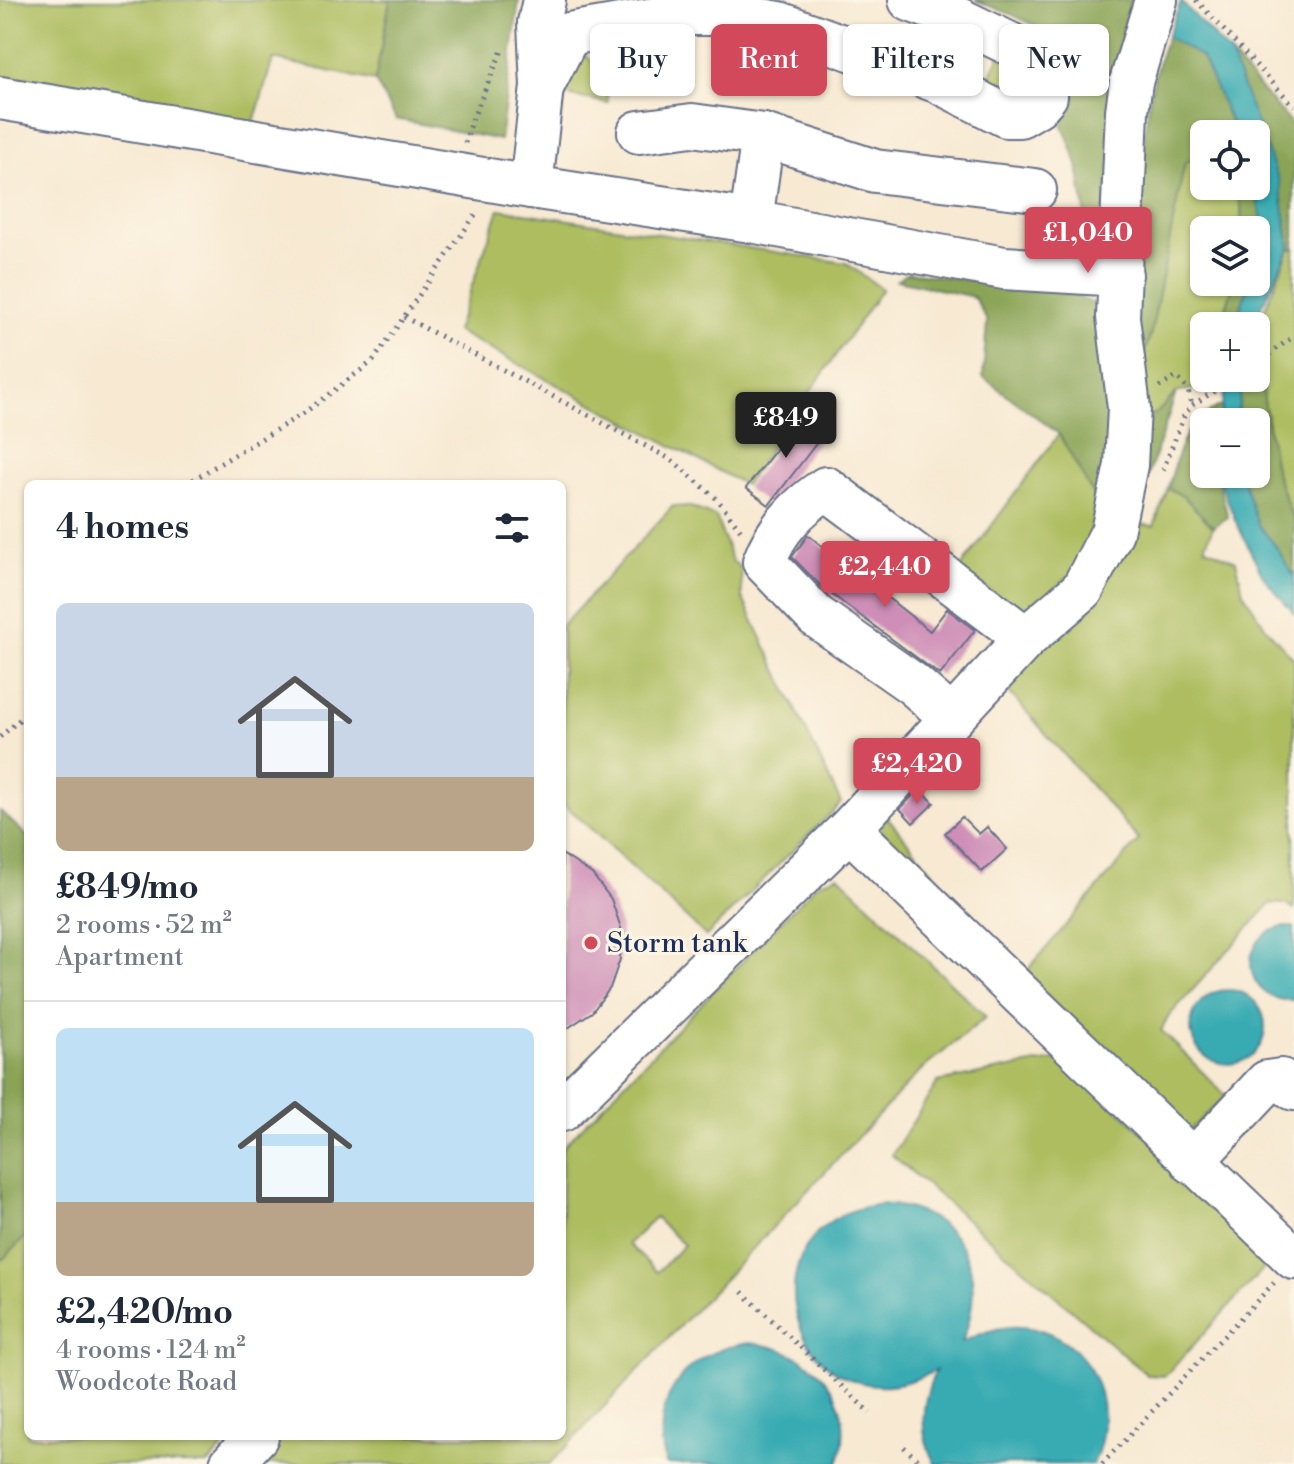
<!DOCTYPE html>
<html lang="en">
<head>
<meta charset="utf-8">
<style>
	body { margin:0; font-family:"Libre Bodoni",serif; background:#f2f2f3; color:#1f2937; height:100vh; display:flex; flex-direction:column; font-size:30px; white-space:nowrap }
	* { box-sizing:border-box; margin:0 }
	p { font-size:26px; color:#747a83 }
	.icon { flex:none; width:44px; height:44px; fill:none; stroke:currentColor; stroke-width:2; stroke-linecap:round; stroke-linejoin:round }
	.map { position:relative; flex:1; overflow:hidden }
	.sheet { position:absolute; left:24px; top:480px; width:542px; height:960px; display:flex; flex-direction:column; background:#fff; border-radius:12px; box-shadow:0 2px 6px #0004 }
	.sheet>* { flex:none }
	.guide { position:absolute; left:590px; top:24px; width:584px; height:72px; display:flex; gap:16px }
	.fabs { position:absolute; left:1190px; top:120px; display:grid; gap:16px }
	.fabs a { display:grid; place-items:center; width:80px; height:80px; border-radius:12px; background:#fff; box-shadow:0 2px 6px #0004; font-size:40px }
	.price { position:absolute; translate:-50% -68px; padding:0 18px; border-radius:8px; background:#d1495b; color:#fff; font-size:26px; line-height:52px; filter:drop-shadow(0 2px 4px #0008) }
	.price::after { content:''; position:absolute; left:50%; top:48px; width:24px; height:18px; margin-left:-12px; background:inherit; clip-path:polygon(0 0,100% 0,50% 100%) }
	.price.on { background:#222; color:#fff }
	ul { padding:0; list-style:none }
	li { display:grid; align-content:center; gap:16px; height:424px; padding:0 32px }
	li+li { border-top:2px solid #e0e1e3 }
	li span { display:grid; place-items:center; height:248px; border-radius:12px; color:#555 }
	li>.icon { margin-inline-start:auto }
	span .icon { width:144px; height:144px; fill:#fffc; stroke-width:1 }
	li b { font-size:34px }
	h2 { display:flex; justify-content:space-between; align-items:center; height:96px; padding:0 32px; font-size:34px }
	.chip { padding:0 28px; border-radius:12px; background:#fff; box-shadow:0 2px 6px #0004; font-size:28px; line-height:72px }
	.chip.on { background:#d1495b; color:#fff }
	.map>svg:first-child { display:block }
	.green { fill:#adbd60; stroke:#64765f; stroke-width:2; fill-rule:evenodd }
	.forest { fill:#8aa456; stroke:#526a5a; stroke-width:2 }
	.water { fill:#39abb2; stroke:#2a6d88; stroke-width:2 }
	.building { fill:#ce8eb7 }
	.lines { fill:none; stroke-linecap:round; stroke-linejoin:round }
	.minor-casing { stroke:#687087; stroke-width:46 }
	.path { stroke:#687087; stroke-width:5; stroke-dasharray:2 6; stroke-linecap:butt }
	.minor { stroke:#fff; stroke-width:42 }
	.poi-dot { fill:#d1495b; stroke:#fcf5e5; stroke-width:3 }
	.labels { text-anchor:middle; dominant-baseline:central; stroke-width:6; stroke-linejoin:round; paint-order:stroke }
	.poi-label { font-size:28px; fill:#1b2f5e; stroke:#fcf5e5; text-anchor:start }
</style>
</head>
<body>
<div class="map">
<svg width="1294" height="1464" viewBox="0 0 1294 1464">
	<rect width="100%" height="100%" fill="#fcf5e5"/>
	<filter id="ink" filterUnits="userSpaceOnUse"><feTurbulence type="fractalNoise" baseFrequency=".0125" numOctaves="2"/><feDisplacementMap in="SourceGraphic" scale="16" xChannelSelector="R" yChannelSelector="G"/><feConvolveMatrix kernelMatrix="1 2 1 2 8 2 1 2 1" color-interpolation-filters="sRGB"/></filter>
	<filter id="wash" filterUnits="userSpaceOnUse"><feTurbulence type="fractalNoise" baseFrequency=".006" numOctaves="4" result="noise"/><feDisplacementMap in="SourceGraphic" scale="32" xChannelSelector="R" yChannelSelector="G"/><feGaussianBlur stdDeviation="1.8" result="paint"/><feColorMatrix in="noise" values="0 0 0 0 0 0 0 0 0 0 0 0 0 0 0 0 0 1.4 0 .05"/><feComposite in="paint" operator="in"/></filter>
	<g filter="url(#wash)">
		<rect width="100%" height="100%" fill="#f7e9d2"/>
		<g class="green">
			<path d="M0 0H390L375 81 273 59 252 129 0 81Z"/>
			<path d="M572 47 606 70 608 103 566 95 557 135 563 67Z"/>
			<path d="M1000 54 1026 73 1024 89 1015 99 982 96Z"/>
			<path d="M1204 156V186H1231L1241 204 1242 230H1204V282H1234L1224 315 1216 326H1204V353L1199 387 1176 393 1157 413 1138 422 1144 354 1151 333 1185 161Z"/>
			<path d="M499 209 846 263 882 289 745 485 456 331Z"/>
			<path d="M1290 247 1294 250V517L1291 515 1275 470 1259 368V323Z"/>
			<path d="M1059 434 1104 514 1089 559 1025 615 959 570Z"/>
			<path d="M1168 488 1184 497 1213 527 1205 547 1236 561 1243 592 1266 628 1294 659V910L1286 904 1271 903 1169 1016 1161 1030 1226 1096 1186 1134 922 885 881 831C880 817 886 800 895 789L902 793 884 813 1020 979 1139 840 1003 685 1094 591 1112 563 1123 522 1154 526Z"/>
			<path d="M673 506 691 507 716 517 732 561 741 568 742 597 841 803 706 936 562 802V626Z"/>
			<path d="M0 811 28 837V1436H235L208 1464H0Z"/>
			<path d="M838 875 986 1017 920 1071 550 1464H258L283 1436H562V1148L817 884ZM655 1218 684 1245 657 1272 628 1244Z"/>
			<path d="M1064 1058 1271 1254 1266 1266 1165 1376 1147 1375 892 1155 938 1082Z"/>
		</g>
		<g class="forest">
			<path d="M390 0H519L500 140 396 119 375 81Z"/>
			<path d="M975 0H1140L1103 216 1086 219 1078 165 1061 120C1067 109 1076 97 1078 86 1086 36 1010 15 975 0Z"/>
			<path d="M1167 37 1202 57 1236 134H1204V156L1185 162 1151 333 1144 354 1139 422 1157 413 1176 393 1140 500C1137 406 1135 312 1140 218 1142 155 1144 96 1167 37Z"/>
			<path d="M1230 54 1294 127V250L1290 247 1279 181Z"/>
			<path d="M1231 186H1254L1265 232 1256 262V230H1242L1241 204Z"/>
			<path d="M908 272 1070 294 1092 303 1105 315 1118 394 1104 514 1059 434 983 377 987 321 974 297 897 280Z"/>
			<path d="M1234 282H1250L1234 326H1216L1224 315Z"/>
			<path d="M1259 368 1275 470 1291 515 1294 517V577L1275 545 1258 525 1241 474H1256V422H1236L1242 381 1246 378H1256Z"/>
			<path d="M1222 405 1220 422H1204V474H1216L1228 517 1213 527 1184 497 1168 488C1181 446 1180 426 1222 405Z"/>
			<path d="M0 811 28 837V1234L0 1262Z"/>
		</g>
		<g class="water">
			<path d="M1181 1 1230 54 1279 181 1290 247 1252 326H1234L1250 282H1256V262L1265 232 1254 186 1256 134H1236L1202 57 1167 37Z"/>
			<path d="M1226 378H1243L1236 422H1220Z"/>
			<path d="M1217 474H1241L1258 525 1275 545 1294 577V613L1264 578 1236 522Z"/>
			<path d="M1283 927H1294V1000C1244 1004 1234 937 1283 927Z"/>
			<circle cx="1228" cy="1027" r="37"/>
			<path d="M881 1204C961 1208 991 1271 962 1342 978 1335 992 1328 1010 1327 1085 1323 1123 1401 1093 1464H935C918 1431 921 1402 936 1370 796 1444 728 1223 881 1204Z"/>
			<path d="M749 1343C813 1348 860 1398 838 1464H666C649 1400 684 1351 749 1343Z"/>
		</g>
		<g id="blocks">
			<g class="building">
				<path d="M803 415 825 432 769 505 746 488Z"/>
				<path d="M808 535 930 631 947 609 975 630 940 675 822 587 792 557Z"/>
				<path d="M920 788 934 803 913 823 900 809Z"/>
				<path d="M962 817 979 834 987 827 1007 849 982 872 945 833Z"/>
				<path d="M562 854 592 874 611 899 621 928 620 959 610 988 592 1012 562 1032Z"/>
			</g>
		</g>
	</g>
	<g filter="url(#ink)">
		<use href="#blocks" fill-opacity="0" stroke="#687087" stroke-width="2"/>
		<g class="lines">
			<g class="minor-casing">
				<g id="minor">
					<path d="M544 0 539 23 542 86 531 187 751 221 1004 268 1121 275"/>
					<path d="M543 85 569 34 683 14H727L779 23 883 61 939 82 1006 116H1020L1037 106 1046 96 1047 66 1037 57 950 15 910 0"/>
					<path d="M0 98 531 187"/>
					<path d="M639 132 692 125 763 135 875 171 1035 190"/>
					<path d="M751 221 763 135"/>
					<path d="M951 717 913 684 816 616 764 562C776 529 798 507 826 488L1026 638"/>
					<path d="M849 829 1294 1258"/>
					<path d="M562 1110 849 829 1026 638 1082 590 1112 532 1126 465 1129 408 1118 317 1127 111 1131 82 1156 0"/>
					<path d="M1192 1162 1267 1082 1281 1080 1294 1089"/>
					<path d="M231 1464 257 1436"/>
				</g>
			</g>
			<g class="path">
				<path d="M1196 0 1294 106"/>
				<path d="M465 143 472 120 503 48"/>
				<path d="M404 317 672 460 717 499 742 532"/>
				<path d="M1256 364 1294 336"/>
				<path d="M1159 387 1177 377 1188 390 1192 405"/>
				<path d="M1163 470 1184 416 1192 405 1236 378"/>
				<path d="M186 484 304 413 373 361 476 214"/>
				<path d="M0 737 28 712"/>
				<path d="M742 1292 870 1413"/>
				<path d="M904 1447 922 1464"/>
				<path d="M1102 1464 1274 1283"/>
			</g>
			<use href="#minor" class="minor"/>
		</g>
	</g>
	<circle class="poi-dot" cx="591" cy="943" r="8"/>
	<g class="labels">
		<g class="poi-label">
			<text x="607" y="943">Storm tank</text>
		</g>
	</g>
</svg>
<div class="fabs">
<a><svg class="icon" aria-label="locate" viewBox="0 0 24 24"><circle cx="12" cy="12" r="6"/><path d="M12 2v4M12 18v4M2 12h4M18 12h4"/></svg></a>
<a><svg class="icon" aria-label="layers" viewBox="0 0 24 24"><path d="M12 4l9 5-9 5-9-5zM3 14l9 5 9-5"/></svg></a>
<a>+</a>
<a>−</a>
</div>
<b class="price" style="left:1088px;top:275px">£1,040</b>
<b class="price on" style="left:786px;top:460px">£849</b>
<b class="price" style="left:885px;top:609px">£2,440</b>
<b class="price" style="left:917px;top:806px">£2,420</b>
<div class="guide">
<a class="chip">Buy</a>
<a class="chip on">Rent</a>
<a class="chip">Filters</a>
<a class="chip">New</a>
</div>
<section class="sheet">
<h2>4 homes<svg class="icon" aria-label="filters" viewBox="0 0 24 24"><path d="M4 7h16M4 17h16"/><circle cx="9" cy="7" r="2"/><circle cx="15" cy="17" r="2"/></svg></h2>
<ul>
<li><span style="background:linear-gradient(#c9d6e8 70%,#b9a48a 0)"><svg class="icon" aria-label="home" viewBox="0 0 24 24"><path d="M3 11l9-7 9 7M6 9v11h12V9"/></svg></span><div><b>£849/mo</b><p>2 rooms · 52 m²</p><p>Apartment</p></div></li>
<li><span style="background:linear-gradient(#bfe0f5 70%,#b9a48a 0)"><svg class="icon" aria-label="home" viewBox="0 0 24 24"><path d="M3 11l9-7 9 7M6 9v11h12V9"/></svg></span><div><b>£2,420/mo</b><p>4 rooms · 124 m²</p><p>Woodcote Road</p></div></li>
</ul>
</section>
</div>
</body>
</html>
